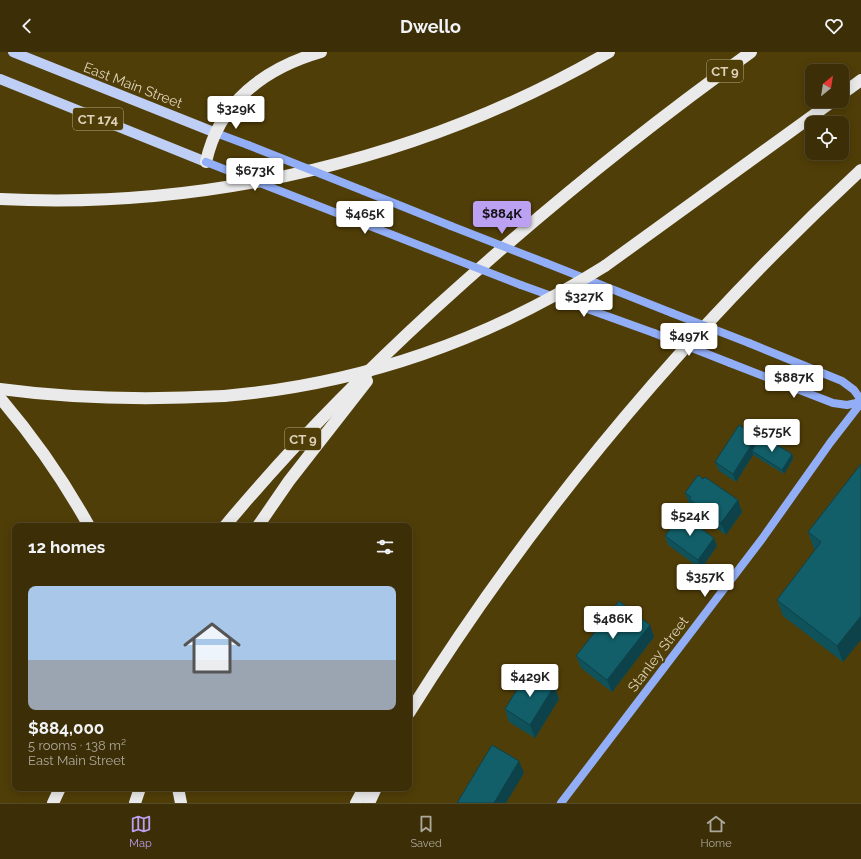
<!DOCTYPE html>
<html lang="en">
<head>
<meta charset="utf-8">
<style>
	body { margin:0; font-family:Raleway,sans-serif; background:#433610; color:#f1f3f6; height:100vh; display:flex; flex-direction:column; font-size:15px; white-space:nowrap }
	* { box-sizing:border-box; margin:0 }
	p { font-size:13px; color:#aca89b }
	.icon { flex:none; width:22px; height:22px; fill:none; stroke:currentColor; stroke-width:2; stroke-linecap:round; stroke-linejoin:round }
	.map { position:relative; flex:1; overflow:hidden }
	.panel { position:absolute; left:12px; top:471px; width:400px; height:268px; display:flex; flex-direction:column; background:#3c2e06; border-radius:8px; box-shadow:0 2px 10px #0003,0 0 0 1px #554a28 }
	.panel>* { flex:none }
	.needle { width:26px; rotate:30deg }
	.buttons { position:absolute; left:805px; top:12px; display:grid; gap:8px }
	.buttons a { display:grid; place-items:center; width:44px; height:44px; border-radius:8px; background:#3c2e06; box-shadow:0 2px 10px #0003,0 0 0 1px #554a28; font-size:20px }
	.price { position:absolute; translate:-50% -34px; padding:0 9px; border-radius:4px; background:#fff; color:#222; font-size:13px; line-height:26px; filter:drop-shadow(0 1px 2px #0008) }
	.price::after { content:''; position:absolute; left:50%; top:24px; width:12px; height:9px; margin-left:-6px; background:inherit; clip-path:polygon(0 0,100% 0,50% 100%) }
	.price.selected { background:#bca0f2; color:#111 }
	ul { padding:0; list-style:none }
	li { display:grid; align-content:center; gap:8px; height:212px; padding:0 16px }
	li+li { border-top:1px solid #554a28 }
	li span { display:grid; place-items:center; height:124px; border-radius:8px; color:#555 }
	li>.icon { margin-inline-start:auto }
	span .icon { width:72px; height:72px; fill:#fffc; stroke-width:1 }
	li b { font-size:17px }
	h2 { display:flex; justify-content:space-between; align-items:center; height:48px; padding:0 16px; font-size:17px }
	header { display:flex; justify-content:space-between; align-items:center; height:52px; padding:0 16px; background:#3c2e06; font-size:18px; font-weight:700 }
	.tab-bar { display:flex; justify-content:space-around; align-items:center; height:56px; border-top:1px solid #554a28; background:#3c2e06; font-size:11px; color:#aca89b }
	.tab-bar a { display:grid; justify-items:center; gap:2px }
	.tab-bar .selected { color:#bca0f2 }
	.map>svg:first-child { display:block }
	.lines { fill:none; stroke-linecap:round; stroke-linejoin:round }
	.secondary { stroke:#92aef7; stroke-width:8 }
	.primary { stroke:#bfcef4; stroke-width:10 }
	.highway { stroke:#eaeaea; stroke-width:12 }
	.secondary-bridge { stroke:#92aef7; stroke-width:8 }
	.highway-bridge { stroke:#eaeaea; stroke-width:12 }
	.wall { fill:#0f525a }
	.shaded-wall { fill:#0d424a }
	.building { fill:#125f69; stroke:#0d424a }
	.labels { text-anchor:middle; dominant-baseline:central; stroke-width:4; stroke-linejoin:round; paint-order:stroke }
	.shield { fill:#503e08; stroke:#b3a685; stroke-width:1 }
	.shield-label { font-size:13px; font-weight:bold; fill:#ded3ba }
	.street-label { font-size:14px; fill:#ded3ba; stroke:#503e08 }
</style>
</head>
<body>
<header><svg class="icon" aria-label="back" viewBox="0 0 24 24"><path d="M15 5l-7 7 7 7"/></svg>Dwello<svg class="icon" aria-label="heart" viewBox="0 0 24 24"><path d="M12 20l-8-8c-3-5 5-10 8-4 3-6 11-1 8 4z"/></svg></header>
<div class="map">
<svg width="861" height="751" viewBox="0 0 861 751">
	<rect width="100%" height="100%" fill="#503e08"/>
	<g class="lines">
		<g class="secondary">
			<path d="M216 81 248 93"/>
			<path d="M364 139 451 174"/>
			<path d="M311 151 426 196"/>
			<path d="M546 211 672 261"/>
			<path d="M521 233 654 281"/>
			<path d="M749 291 842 329 854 338 861 348"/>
			<path d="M730 311 833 351 847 353 861 350"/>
			<path d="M561 751 762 487 830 391 861 351"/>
		</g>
		<g class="primary">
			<path d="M13 0 216 81"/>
			<path d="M0 27 206 110"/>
		</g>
		<g class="highway">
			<path d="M842 42 861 28"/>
			<path d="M206 110C219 50 265 16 321 0"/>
			<path d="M0 147C210 158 427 106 609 0"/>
			<path d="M605 214 833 49"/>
			<path d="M0 337C74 347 149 348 224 344"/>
			<path d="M0 346C34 386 64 429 89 474"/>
			<path d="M225 474C289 397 359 326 433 258 534 166 639 80 751 0"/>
			<path d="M258 474 289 429 367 329"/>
			<path d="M409 661C535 460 687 279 861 118"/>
			<path d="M178 736 181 751"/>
			<path d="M53 751 60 736"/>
			<path d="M135 751 140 736"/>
			<path d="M356 751 364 736"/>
			<path d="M369 751 376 736"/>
		</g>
		<g class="secondary-bridge">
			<path d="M248 93 364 139"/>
			<path d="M206 110 311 151"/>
			<path d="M451 174 546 211"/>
			<path d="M426 196 521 233"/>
			<path d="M672 261 749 291"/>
			<path d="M654 281 730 311"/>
		</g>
		<path class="highway-bridge" d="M224 344C363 332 487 288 605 214"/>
	</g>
	<g class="wall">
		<path d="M757 384 758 388 792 402 793 407 784 422 753 403 736 430 719 419 715 410Z"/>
		<path d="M861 412 843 610 783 564 777 548 816 498 814 497 808 480Z"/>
		<path d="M703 427 738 448 742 460 726 483 693 460 691 454 690 453 685 441Z"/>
		<path d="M665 484 717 494 701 517 668 493Z"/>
		<path d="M650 573 654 585 612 640 581 616 576 604Z"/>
		<path d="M554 634 559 647 535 686 509 670 505 657Z"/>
	</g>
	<g class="shaded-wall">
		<path d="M757 384 760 392 752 399 753 403 736 430 733 422Z"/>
		<path d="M792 402 793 407 784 422 782 418Z"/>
		<path d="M738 448 742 460 726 483 721 471Z"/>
		<path d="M714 486 717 494 701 517 698 508Z"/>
		<path d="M861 564V588L843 610 837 594Z"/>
		<path d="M650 573 654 585 612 640 607 628Z"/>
		<path d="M554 634 559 647 535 686 530 673Z"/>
		<path d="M519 709 524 721 506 751H494Z"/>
	</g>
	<g class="building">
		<path d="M739 373 757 384 733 422 715 410Z"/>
		<path d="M761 383 792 402 782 418 752 399Z"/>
		<path d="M861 412V564L837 594 777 548 821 490 808 480Z"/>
		<path d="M698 423 703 427 705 425 738 448 721 471 689 447 691 445 685 441Z"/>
		<path d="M681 462 714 486 698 508 665 484Z"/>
		<path d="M619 549 650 573 607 628 576 604Z"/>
		<path d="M529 618 554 634 530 673 505 657Z"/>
		<path d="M492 693 519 709 494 751H457Z"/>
	</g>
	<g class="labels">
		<g class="shield">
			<rect x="707" y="8" width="36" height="22" rx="3"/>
			<rect x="73" y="56" width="50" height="22" rx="3"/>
			<rect x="285" y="376" width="36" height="22" rx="3"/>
		</g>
		<g class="shield-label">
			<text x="725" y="19">CT 9</text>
			<text x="98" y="67">CT 174</text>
			<text x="303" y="387">CT 9</text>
		</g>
		<g class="street-label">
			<text transform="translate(133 33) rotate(21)">East Main Street</text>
			<text transform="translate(658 602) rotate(-53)">Stanley Street</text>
		</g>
	</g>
</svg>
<div class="buttons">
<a><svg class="needle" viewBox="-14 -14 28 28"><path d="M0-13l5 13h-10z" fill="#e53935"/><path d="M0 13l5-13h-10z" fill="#aca89b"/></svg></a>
<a><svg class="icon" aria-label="locate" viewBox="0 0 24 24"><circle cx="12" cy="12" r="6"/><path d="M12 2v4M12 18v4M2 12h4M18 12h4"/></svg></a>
</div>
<b class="price" style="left:236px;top:78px">$329K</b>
<b class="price" style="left:255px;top:140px">$673K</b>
<b class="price" style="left:365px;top:183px">$465K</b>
<b class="price selected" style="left:502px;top:183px">$884K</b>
<b class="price" style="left:584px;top:266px">$327K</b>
<b class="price" style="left:689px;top:305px">$497K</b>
<b class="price" style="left:794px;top:347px">$887K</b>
<b class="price" style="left:772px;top:401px">$575K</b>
<b class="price" style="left:690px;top:485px">$524K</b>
<b class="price" style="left:705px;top:546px">$357K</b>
<b class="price" style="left:613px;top:588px">$486K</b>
<b class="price" style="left:530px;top:646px">$429K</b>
<section class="panel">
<h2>12 homes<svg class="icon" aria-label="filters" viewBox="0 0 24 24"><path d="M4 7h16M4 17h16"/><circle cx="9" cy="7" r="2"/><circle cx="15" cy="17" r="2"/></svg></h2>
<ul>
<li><span style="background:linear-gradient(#a9c7e8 60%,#9aa5b1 0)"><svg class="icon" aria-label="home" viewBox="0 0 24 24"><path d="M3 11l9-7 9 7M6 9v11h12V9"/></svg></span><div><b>$884,000</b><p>5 rooms · 138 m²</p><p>East Main Street</p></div></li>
</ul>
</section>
</div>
<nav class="tab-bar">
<a class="selected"><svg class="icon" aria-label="map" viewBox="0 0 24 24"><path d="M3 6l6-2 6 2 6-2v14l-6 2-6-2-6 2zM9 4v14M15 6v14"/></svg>Map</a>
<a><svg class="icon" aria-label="saved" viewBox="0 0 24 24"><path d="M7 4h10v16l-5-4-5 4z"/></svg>Saved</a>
<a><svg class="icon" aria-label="home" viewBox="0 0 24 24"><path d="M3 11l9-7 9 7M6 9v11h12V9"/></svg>Home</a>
</nav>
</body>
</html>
